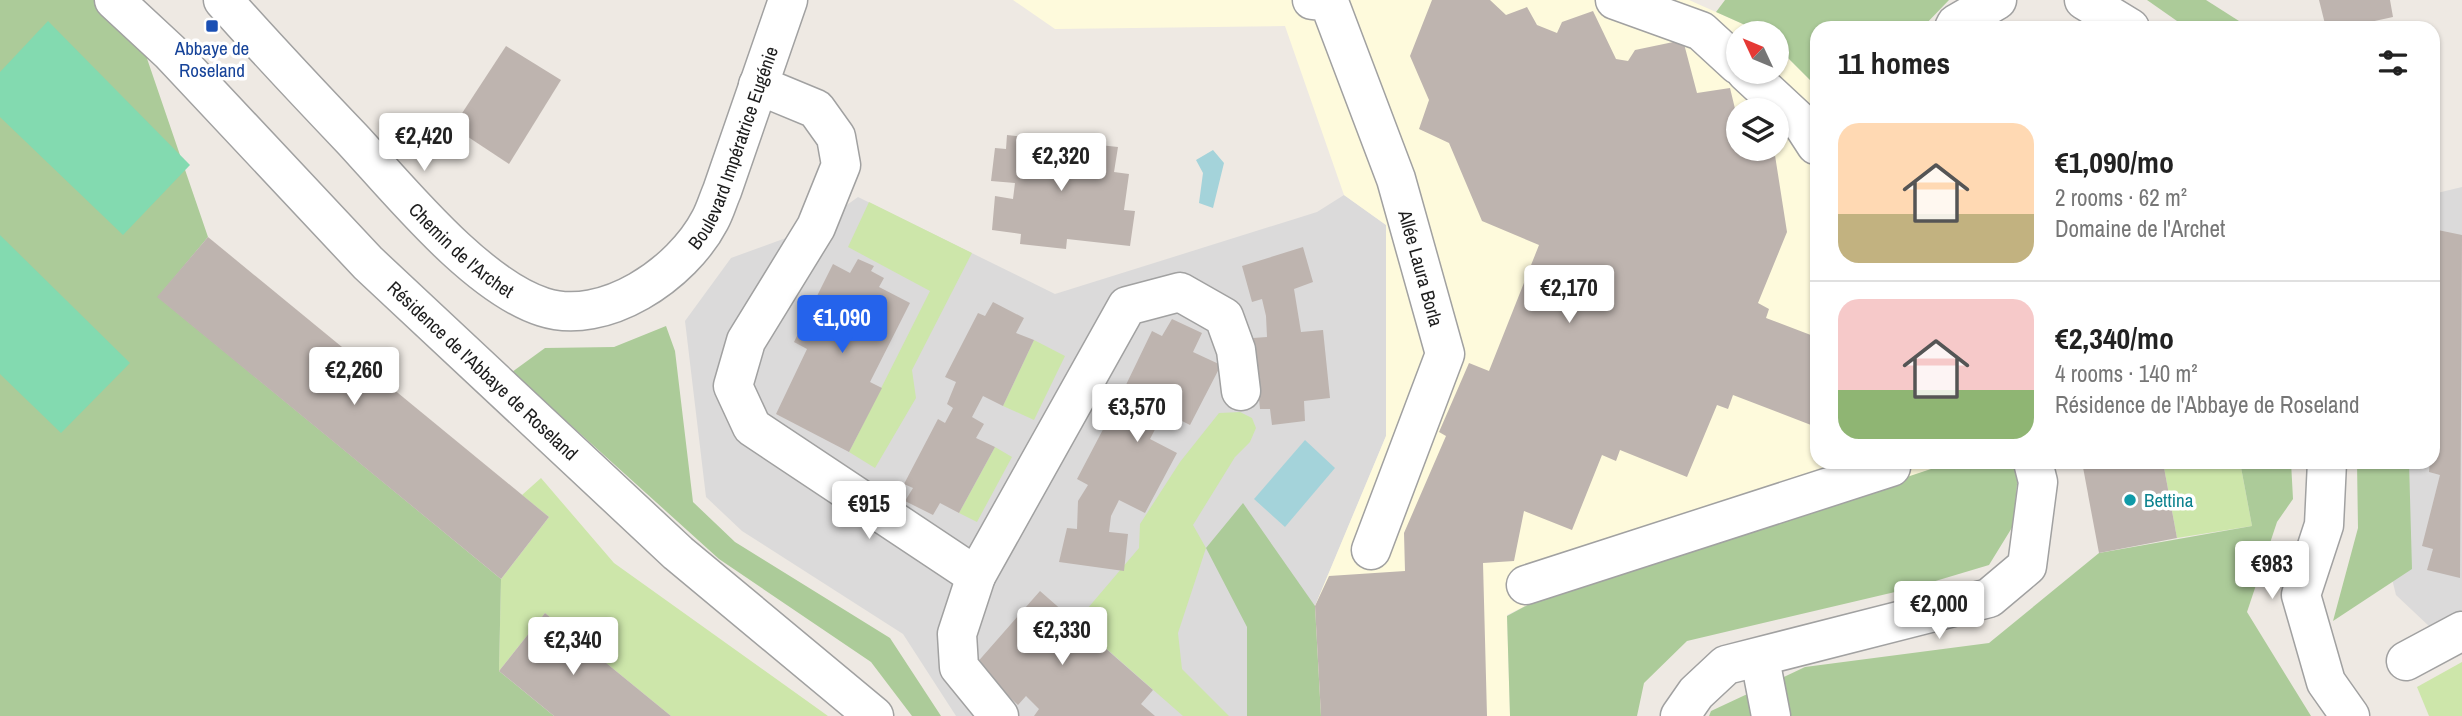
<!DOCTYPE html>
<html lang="en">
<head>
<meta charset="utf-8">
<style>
	body { margin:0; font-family:"Archivo Narrow",sans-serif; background:#f6f6f6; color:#222; height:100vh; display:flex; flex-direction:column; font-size:26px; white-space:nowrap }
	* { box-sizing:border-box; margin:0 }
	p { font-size:23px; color:#767676 }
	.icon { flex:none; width:38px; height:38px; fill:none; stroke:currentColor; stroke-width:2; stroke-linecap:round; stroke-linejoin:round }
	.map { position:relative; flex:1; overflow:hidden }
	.side { position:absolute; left:1810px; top:21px; width:630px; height:448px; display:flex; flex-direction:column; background:#fff; border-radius:21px; box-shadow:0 2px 5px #0004 }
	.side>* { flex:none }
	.needle { width:46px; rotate:314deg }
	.fabs { position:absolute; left:1726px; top:21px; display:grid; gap:14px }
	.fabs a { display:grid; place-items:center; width:63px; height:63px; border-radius:50%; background:#fff; box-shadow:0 2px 5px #0004; font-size:35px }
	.price { position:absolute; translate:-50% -60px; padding:0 16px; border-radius:7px; background:#fff; color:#222; font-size:23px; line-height:46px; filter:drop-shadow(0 2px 4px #0008) }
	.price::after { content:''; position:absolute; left:50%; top:42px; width:21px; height:16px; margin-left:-10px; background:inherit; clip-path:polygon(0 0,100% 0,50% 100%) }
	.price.current { background:#2563eb; color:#fff }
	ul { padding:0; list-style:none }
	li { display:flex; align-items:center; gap:21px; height:175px; padding:0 28px }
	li+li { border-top:2px solid #e0e0e0 }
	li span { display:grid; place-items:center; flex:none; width:196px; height:140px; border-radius:21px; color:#555 }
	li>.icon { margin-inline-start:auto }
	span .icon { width:84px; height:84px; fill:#fffc; stroke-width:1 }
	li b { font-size:30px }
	h2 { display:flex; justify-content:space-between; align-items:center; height:84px; padding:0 28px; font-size:30px }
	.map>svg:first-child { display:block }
	.residential { fill:#dbdada }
	.education { fill:#fefadc; fill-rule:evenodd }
	.grass { fill:#cde6aa }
	.forest { fill:#accb99 }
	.pitch { fill:#83dab0 }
	.water { fill:#a4d3da }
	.building { fill:#beb4af }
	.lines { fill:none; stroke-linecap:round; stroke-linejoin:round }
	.minor-casing { stroke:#a1a1a1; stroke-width:41 }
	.minor { stroke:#fff; stroke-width:38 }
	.transit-dot { fill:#1a4fb4; stroke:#fff; stroke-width:2.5 }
	.culture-dot { fill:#0f9aa8; stroke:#fff; stroke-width:2.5 }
	.labels { text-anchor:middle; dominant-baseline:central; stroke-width:7; stroke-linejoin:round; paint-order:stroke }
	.transit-label { font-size:19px; fill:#164399; stroke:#fff }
	.street-label { font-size:19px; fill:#1d1d1d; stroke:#fff }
	.culture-label { font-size:19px; fill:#0d838f; stroke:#fff; text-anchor:start }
</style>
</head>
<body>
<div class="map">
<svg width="2462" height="716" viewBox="0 0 2462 716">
	<rect width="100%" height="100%" fill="#eee9e3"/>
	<g class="residential">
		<path d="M2462 187V610L2430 627 2396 595 2374 506 2372 462H2432L2433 194Z"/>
		<path d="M1344 195 1386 225V436L1315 606 1320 716H956L903 634 742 531 706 497 685 321 731 258 816 227 858 197 1055 294 1317 212Z"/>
	</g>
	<path class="education" d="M1013 0H1689L1763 33H1738V72H1776V46L1816 86V462H1939L1941 466 1537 600 1507 615 1510 716H1321L1315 606 1386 436V225L1344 195 1285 26 1055 29ZM1738 110H1776V149H1738Z"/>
	<g class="grass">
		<path d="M869 202 972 253 912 370 916 398 875 468 849 452 930 291 848 247Z"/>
		<path d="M1034 340 1065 356 1034 420 1003 406Z"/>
		<path d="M1240 412 1252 418 1256 428 1250 442 1235 457 1193 525 1206 548 1178 633 1182 669 1229 716H1183L1076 622 1139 548 1140 524 1180 462 1219 413Z"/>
		<path d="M995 447 1012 457 977 522 959 513Z"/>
		<path d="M2163 462H2240L2252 526 2177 538Z"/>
		<path d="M541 478 614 563 828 716H671L545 613 499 671 501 579 549 517 522 495Z"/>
		<path d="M2462 662V716H2429L2417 687Z"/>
	</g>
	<g class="forest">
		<path d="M0 0H127L208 237 158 297 501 579 499 671 554 716H0Z"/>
		<path d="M1725 0H1949L1922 28H1816V86L1776 46V33H1763L1716 12Z"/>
		<path d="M2147 0H2206L2250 28H2187Z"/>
		<path d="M666 326 675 351 693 502 735 542 890 638 941 716H912L871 662 719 559 512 372 545 348 614 347Z"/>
		<path d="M1939 462H2014L2018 474 2013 526 1989 565 1912 588 1687 641 1644 683 1637 716H1510L1507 616 1537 600 1940 466Z"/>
		<path d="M2240 462H2291L2293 499 2277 522 2247 612 2311 716H1709L1711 711 1805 667 1989 643 2099 553 2252 526Z"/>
		<path d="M2357 462H2409L2412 569 2333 621 2358 528Z"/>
		<path d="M1243 503 1315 606 1321 716H1247V627L1206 548Z"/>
	</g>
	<g class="pitch">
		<path d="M48 21 190 165 123 235 0 117V72Z"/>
		<path d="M0 235 130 363 61 433 0 374Z"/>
	</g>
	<g class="water">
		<path d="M1213 150 1224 163 1213 208 1199 203 1203 173 1196 160Z"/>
		<path d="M1305 440 1335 468 1285 527 1254 499Z"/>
	</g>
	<g class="building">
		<path d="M1432 0H1490L1506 15 1527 7 1537 25 1557 33 1562 22 1593 11 1616 59 1628 61 1635 50 1683 40 1697 93 1730 88 1738 121V149H1774L1787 232 1758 303 1769 309 1766 318 1816 337V411L1811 425 1733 395 1728 409 1717 405 1687 477 1620 450 1616 461 1602 455 1572 530 1524 511 1514 561 1483 563 1487 716H1321L1315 606 1329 576 1405 571 1404 533 1446 436 1439 432 1469 363 1489 371 1539 245 1482 221 1449 143 1419 129 1429 100 1410 56Z"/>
		<path d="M2319 0H2390L2393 17 2370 22 2371 28H2326Z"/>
		<path d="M506 46 561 80 509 164 453 127Z"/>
		<path d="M1007 135 1118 147 1114 172 1129 174 1124 210 1135 211 1130 246 1067 239 1066 249 1020 244 1021 234 992 230 995 196 1013 199 1015 183 991 181 995 148 1006 149Z"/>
		<path d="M2433 229 2462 235 2460 578 2427 570 2433 549 2422 546 2440 475 2429 472 2435 398H2432Z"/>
		<path d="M208 237 549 517 501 579 157 297Z"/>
		<path d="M1303 247 1313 282 1294 289 1301 332 1323 330 1330 398 1304 401 1305 421 1272 425 1270 409H1260L1253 338 1267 337 1266 316 1262 299 1252 302 1242 266Z"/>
		<path d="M858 259 874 266 871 271 884 278 879 287 910 303 870 382 882 388 849 452 776 414 807 349 794 342 833 264 850 273Z"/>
		<path d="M993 302 1024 318 1016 333 1034 340 1003 406 983 396 972 417 984 424 976 438 995 447 959 513 940 503 933 515 905 501 913 488 904 484 938 419 945 423 953 408 947 404 956 382 945 377 978 313 985 316Z"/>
		<path d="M1172 319 1202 333 1193 352 1221 365 1190 425 1164 412 1150 439 1177 453 1145 513 1119 500 1111 516 1109 532 1128 534 1124 571 1059 562 1067 528 1077 529 1078 501 1088 485 1077 479 1109 418 1119 423 1133 397 1123 391 1152 331 1162 336Z"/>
		<path d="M2082 462H2163L2177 538 2099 553Z"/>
		<path d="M1040 591 1153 690 1141 704 1155 716H1034L1039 709 1026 696 1018 705 975 665Z"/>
		<path d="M545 613 671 716H554L499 671Z"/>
	</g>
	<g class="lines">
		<g class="minor-casing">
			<g id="minor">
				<path id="s1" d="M114 0 170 52 368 263 678 553 874 716"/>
				<path id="s2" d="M223 0C265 47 309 94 353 140 400 191 477 286 543 307 604 327 682 274 710 220 715 211 718 200 722 191L788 0"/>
				<path id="s3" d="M1312 0 1329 2 1396 179 1445 354 1371 550"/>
				<path d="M1615 0 1701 31 1738 65"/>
				<path d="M2084 0 2130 28"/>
				<path d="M1954 28 1956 24 1997 0"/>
				<path d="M1746 72 1803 125 1816 145"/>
				<path d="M758 85 816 109 836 137 841 165 816 227 746 341 733 386 752 427 976 576 1127 306 1180 292 1224 317 1236 350 1241 391"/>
				<path d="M2327 462 2324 525 2301 595 2326 682 2350 716"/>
				<path d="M976 576 957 634 959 667 999 716"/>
				<path d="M1526 585 1891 467V462"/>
				<path d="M1760 659 1771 716"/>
				<path d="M2406 661 2462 631"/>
				<path d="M1680 716 1696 693 1726 665 1989 598 2027 566 2038 482 2033 462"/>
			</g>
		</g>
		<use href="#minor" class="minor"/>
	</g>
	<rect class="transit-dot" x="205" y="19" width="14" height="14" rx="3.5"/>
	<circle class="culture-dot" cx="2130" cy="500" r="7"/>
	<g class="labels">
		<g class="transit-label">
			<text x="212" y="48">Abbaye de<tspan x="212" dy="22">Roseland</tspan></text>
		</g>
		<g class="street-label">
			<text stroke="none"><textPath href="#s2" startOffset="724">Boulevard Impératrice Eugénie</textPath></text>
			<text stroke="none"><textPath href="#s2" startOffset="346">Chemin de l'Archet</textPath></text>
			<text stroke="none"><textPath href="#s3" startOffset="299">Allée Laura Borla</textPath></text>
			<text stroke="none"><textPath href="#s1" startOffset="523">Résidence de l'Abbaye de Roseland</textPath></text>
		</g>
		<g class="culture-label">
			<text x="2144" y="500">Bettina</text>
		</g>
	</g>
</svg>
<div class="fabs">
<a><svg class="needle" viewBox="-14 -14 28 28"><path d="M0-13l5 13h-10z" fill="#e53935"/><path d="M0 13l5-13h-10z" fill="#767676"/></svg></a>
<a><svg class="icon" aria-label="layers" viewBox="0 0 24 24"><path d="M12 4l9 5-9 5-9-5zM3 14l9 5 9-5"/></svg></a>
</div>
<b class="price" style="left:424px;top:173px">€2,420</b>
<b class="price" style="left:1061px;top:193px">€2,320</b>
<b class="price" style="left:1569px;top:325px">€2,170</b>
<b class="price current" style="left:842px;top:355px">€1,090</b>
<b class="price" style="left:354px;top:407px">€2,260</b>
<b class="price" style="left:1137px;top:444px">€3,570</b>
<b class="price" style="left:869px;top:541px">€915</b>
<b class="price" style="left:2272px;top:601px">€983</b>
<b class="price" style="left:1939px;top:641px">€2,000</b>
<b class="price" style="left:1062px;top:667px">€2,330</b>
<b class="price" style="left:573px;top:677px">€2,340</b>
<section class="side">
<h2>11 homes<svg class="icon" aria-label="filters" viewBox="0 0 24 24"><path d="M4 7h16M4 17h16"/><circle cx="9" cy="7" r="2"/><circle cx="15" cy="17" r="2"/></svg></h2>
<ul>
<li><span style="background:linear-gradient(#ffd9b3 65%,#c2b280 0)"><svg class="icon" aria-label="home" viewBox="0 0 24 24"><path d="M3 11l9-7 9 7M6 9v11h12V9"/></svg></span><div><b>€1,090/mo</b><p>2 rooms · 62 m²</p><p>Domaine de l'Archet</p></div></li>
<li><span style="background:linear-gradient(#f6c9c9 65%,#8fb573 0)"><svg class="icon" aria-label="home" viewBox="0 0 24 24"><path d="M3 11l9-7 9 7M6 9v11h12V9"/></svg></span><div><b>€2,340/mo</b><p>4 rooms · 140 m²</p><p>Résidence de l'Abbaye de Roseland</p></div></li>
</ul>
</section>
</div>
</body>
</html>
